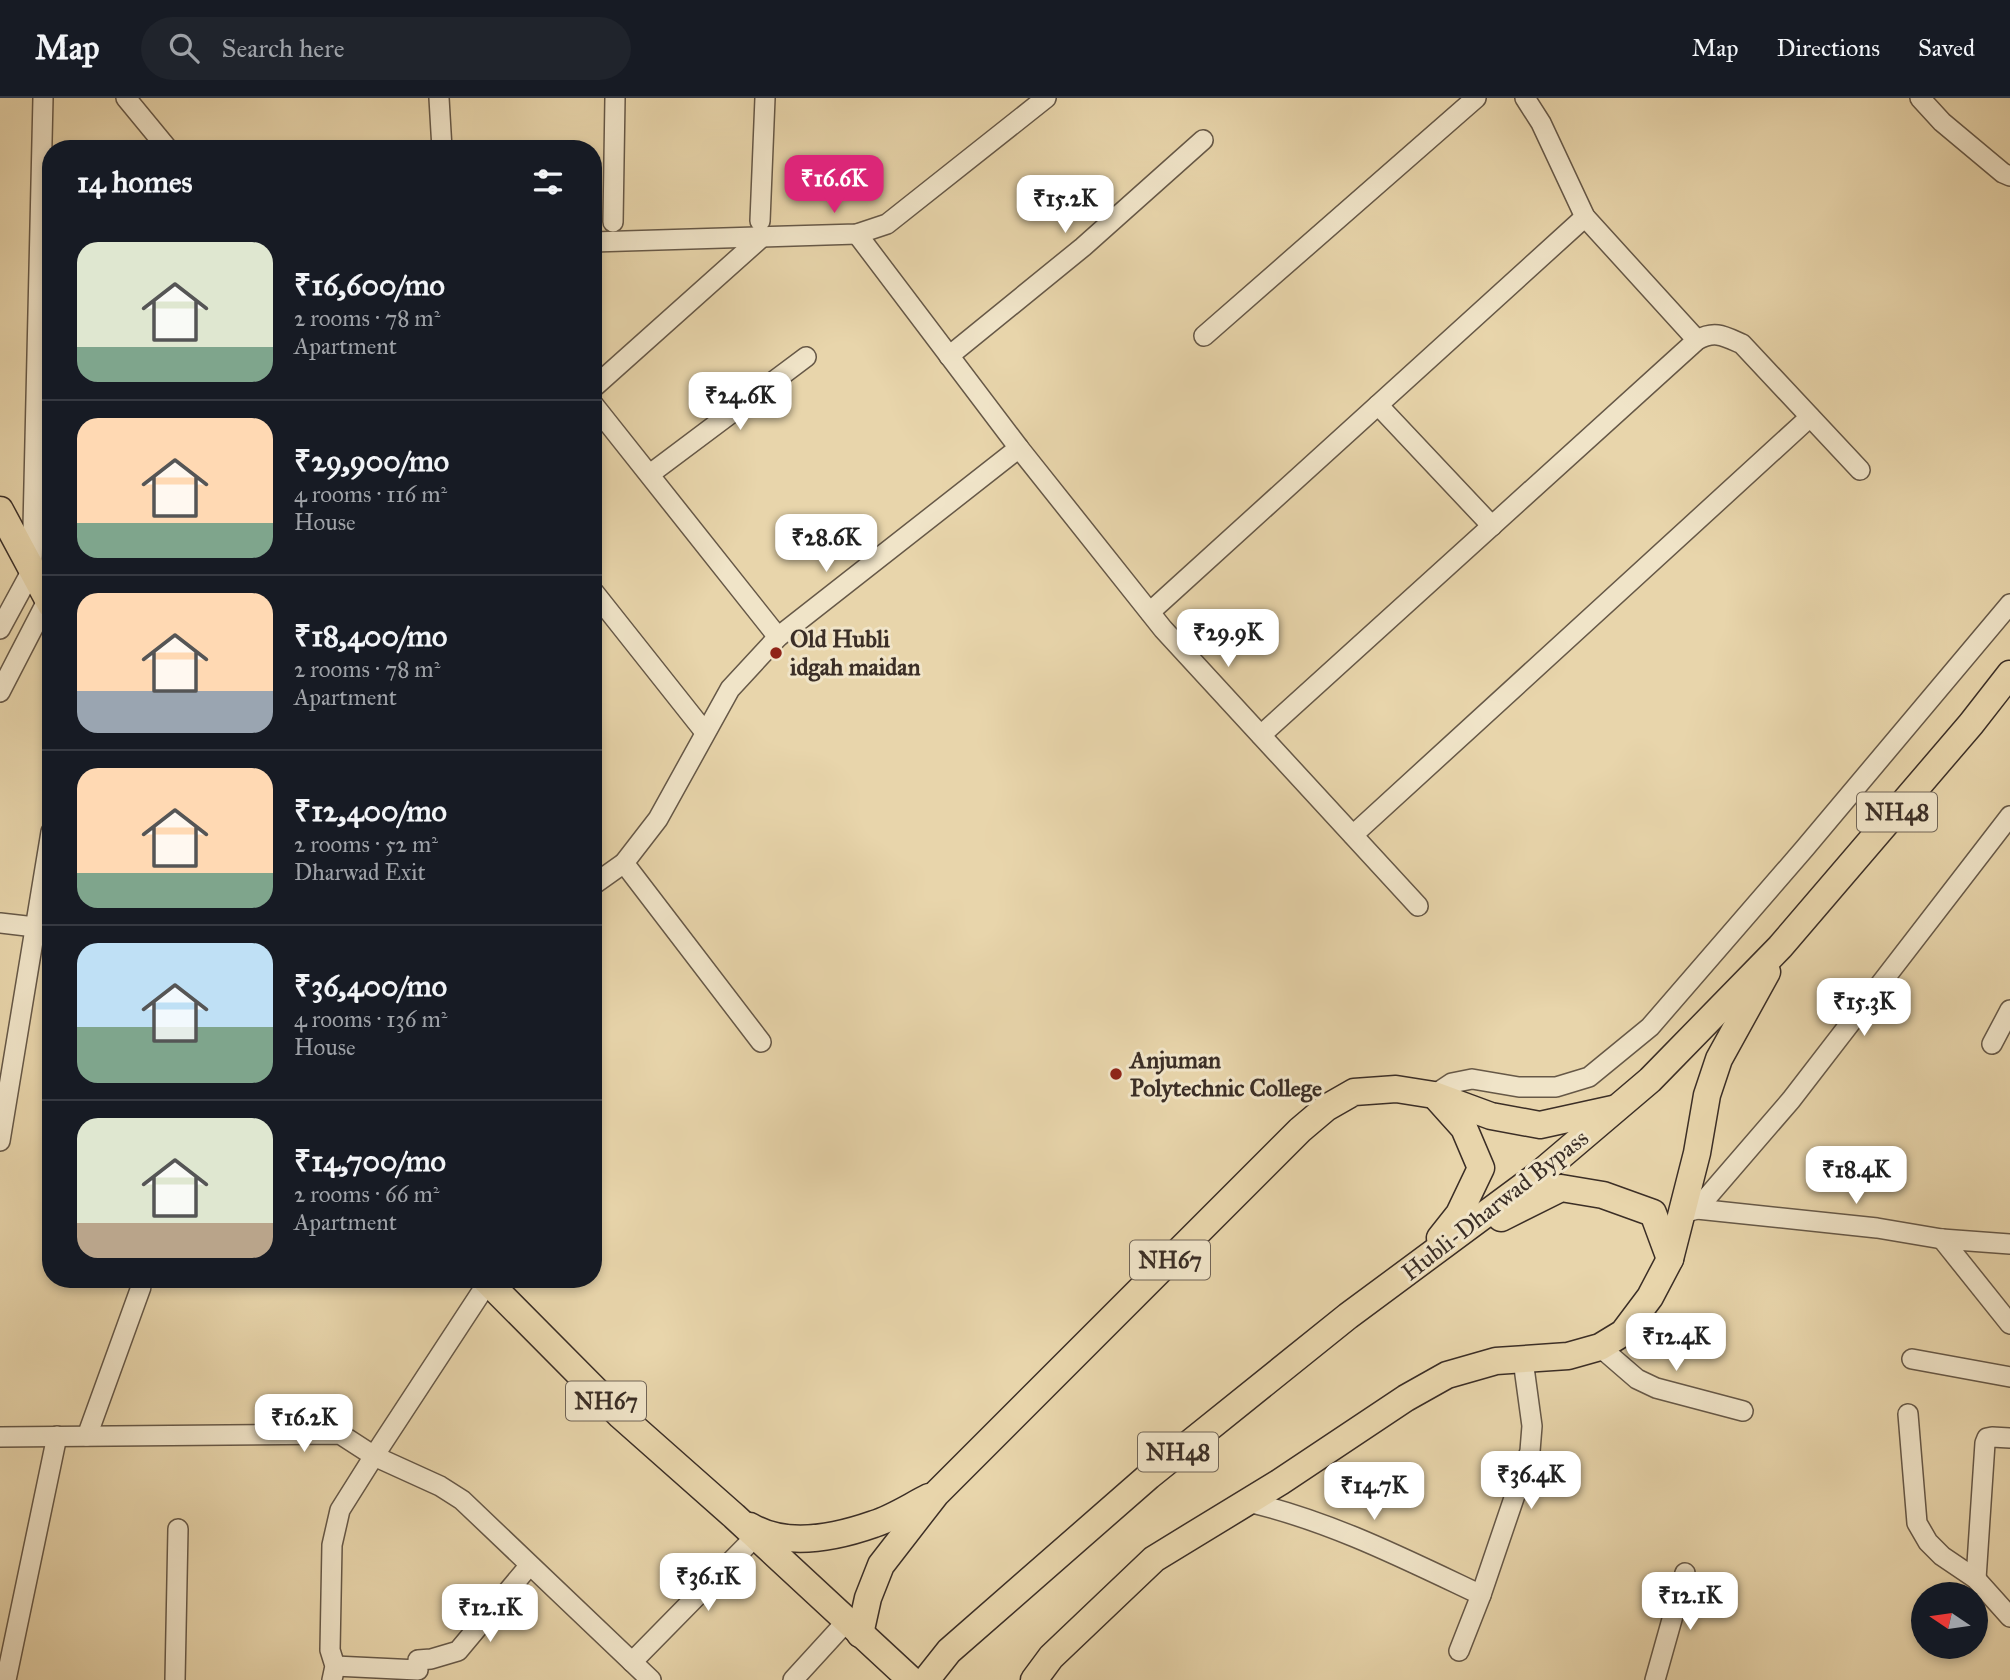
<!DOCTYPE html>
<html lang="en">
<head>
<meta charset="utf-8">
<style>
	body { margin:0; font-family:"IM FELL Great Primer",serif; background:#20242c; color:#f1f3f6; height:100vh; display:flex; flex-direction:column; font-size:26px; white-space:nowrap }
	* { box-sizing:border-box; margin:0 }
	p { font-size:23px; color:#9ea1a6 }
	.icon { flex:none; width:38px; height:38px; fill:none; stroke:currentColor; stroke-width:2; stroke-linecap:round; stroke-linejoin:round }
	.map { position:relative; flex:1; overflow:hidden }
	.details { position:absolute; left:42px; top:42px; width:560px; height:1148px; display:flex; flex-direction:column; background:#171b24; border-radius:28px; box-shadow:0 4px 10px #0003 }
	.details>* { flex:none }
	.needle { width:46px; rotate:283deg }
	.tools { position:absolute; left:1911px; top:1484px; display:grid; gap:14px }
	.tools a { display:grid; place-items:center; width:77px; height:77px; border-radius:50%; background:#171b24; box-shadow:0 4px 10px #0003; font-size:35px }
	.price { position:absolute; translate:-50% -60px; padding:0 16px; border-radius:14px; background:#fff; color:#222; font-size:23px; line-height:46px; filter:drop-shadow(0 2px 4px #0008) }
	.price::after { content:''; position:absolute; left:50%; top:42px; width:21px; height:16px; margin-left:-10px; background:inherit; clip-path:polygon(0 0,100% 0,50% 100%) }
	.price.on { background:#db2777; color:#fff }
	ul { padding:0; list-style:none }
	li { display:flex; align-items:center; gap:21px; height:175px; padding:0 35px }
	li+li { border-top:2px solid #363941 }
	li span { display:grid; place-items:center; flex:none; width:196px; height:140px; border-radius:21px; color:#555 }
	li>.icon { margin-inline-start:auto }
	span .icon { width:84px; height:84px; fill:#fffc; stroke-width:1 }
	li b { font-size:30px }
	h2 { display:flex; justify-content:space-between; align-items:center; height:84px; padding:0 35px; font-size:30px }
	header { display:flex; align-items:center; gap:42px; box-sizing:border-box; height:98px; padding:0 35px; background:#171b24; border-bottom:2px solid #363941 }
	header strong { font-size:33px }
	nav { display:flex; gap:38px; margin-inline-start:auto; font-size:24px }
	.search { width:490px; height:63px; background:#20242c; display:flex; align-items:center; gap:18px; box-sizing:border-box; padding:0 24px; border-radius:38px; color:#9ea1a6; font-size:26px }
	.map>svg:first-child { display:block }
	.lines { fill:none; stroke-linecap:round; stroke-linejoin:round }
	.minor-casing { stroke:#665847; stroke-width:22 }
	.highway-casing { stroke:#3b2e26; stroke-width:29 }
	.minor { stroke:#f0e4c8; stroke-width:19 }
	.highway { stroke:#e8d5ab; stroke-width:26 }
	.poi-dot { fill:#8f2418; stroke:#f0e4c8; stroke-width:2.5 }
	.labels { text-anchor:middle; dominant-baseline:central; stroke-width:6; stroke-linejoin:round; paint-order:stroke }
	.shield { fill:#f0e4c8; stroke:#716557; stroke-width:2 }
	.shield-label { font-size:23px; font-weight:bold; fill:#3b2e26 }
	.poi-label { font-size:24px; font-weight:bold; fill:#3b2e26; stroke:#f0e4c8; text-anchor:start }
	.street-label { font-size:24px; fill:#3b2e26; stroke:#f0e4c8 }
</style>
</head>
<body>
<header>
<strong>Map</strong>
<div class="search"><svg class="icon" aria-label="search" viewBox="0 0 24 24"><circle cx="10" cy="10" r="6"/><path d="M15 15l6 6"/></svg>Search here</div>
<nav><a>Map</a><a>Directions</a><a>Saved</a></nav>
</header>
<div class="map">
<svg width="2010" height="1582" viewBox="0 0 2010 1582">
	<rect width="100%" height="100%" fill="#e8d5ab"/>
	<filter id="stains"><feTurbulence type="fractalNoise" baseFrequency=".00286" numOctaves="4"/><feColorMatrix values="0 0 0 0 .2 0 0 0 0 .09 0 0 0 0 .02 0 0 0 .5 -.17"/></filter>
	<radialGradient id="worn" r=".72"><stop offset=".6" stop-color="#630" stop-opacity="0"/><stop offset="1" stop-color="#630" stop-opacity=".3"/></radialGradient>
	<g class="lines">
		<g class="minor-casing">
			<g id="minor">
				<path d="M126 0 168 51"/>
				<path d="M439 0 442 51"/>
				<path d="M1525 0 1541 25 1585 119 1697 242"/>
				<path d="M1920 0 1942 24 2003 75 2010 78"/>
				<path d="M760 123 765 0"/>
				<path d="M613 124 615 0"/>
				<path d="M857 136 1019 350 1163 531 1418 808"/>
				<path d="M593 144 857 136 887 126 1046 0"/>
				<path d="M1204 238 1476 0"/>
				<path d="M949 258 1083 149 1203 42"/>
				<path d="M593 290 762 139"/>
				<path d="M593 306 778 539"/>
				<path d="M1378 307 1492 428"/>
				<path d="M650 376 806 259"/>
				<path d="M593 493 704 633"/>
				<path d="M1150 514 1585 119"/>
				<path d="M0 531 32 472 43 0"/>
				<path d="M0 594 48 501"/>
				<path d="M1261 637 1697 242C1715 232 1724 238 1742 246L1860 372"/>
				<path d="M1353 737 1810 319"/>
				<path d="M624 765 761 944"/>
				<path d="M593 787 624 765 658 721 730 591 778 539 1019 350"/>
				<path d="M0 825 35 829"/>
				<path d="M1992 946 2010 912"/>
				<path d="M1434 997 1452 985 1472 981 1519 989H1556L1589 979 1650 929 1805 750 2010 506"/>
				<path d="M0 1043 51 734"/>
				<path d="M1697 1111 1877 1130 1942 1141 2010 1146"/>
				<path d="M1683 1115 1697 1111 1791 1002 2010 718"/>
				<path d="M1942 1141 2010 1226"/>
				<path d="M1600 1249 1637 1281 1656 1290 1743 1313"/>
				<path d="M1912 1261 2010 1279"/>
				<path d="M1908 1316 1917 1425 1928 1444 1942 1458 1976 1481 2010 1519"/>
				<path d="M87 1338 141 1189"/>
				<path d="M0 1339 340 1336 374 1358 488 1184"/>
				<path d="M1248 1404C1330 1423 1405 1461 1481 1497"/>
				<path d="M1976 1481 1985 1345 1987 1340 1992 1339 2010 1340"/>
				<path d="M1459 1553 1481 1497 1530 1353 1532 1328 1523 1262"/>
				<path d="M418 1562 431 1561 458 1553 529 1468"/>
				<path d="M632 1564 755 1439"/>
				<path d="M335 1568 418 1572"/>
				<path d="M6 1582 57 1338"/>
				<path d="M175 1582 178 1431"/>
				<path d="M332 1582 335 1568 330 1552 332 1447 340 1412 374 1358 440 1388 462 1402 651 1582"/>
				<path d="M793 1582 846 1524"/>
				<path d="M1655 1582 1685 1475"/>
			</g>
		</g>
		<g class="highway-casing">
			<g id="highway">
				<path d="M0 412 51 507"/>
				<path d="M1438 1001 1464 1030 1481 1070 1459 1116 1440 1140"/>
				<path d="M1501 1120 1561 1090 1603 1097 1653 1115 1670 1161"/>
				<path d="M485 1181 621 1318 734 1418 911 1582"/>
				<path d="M750 1428C786 1450 837 1439 874 1426 893 1420 911 1408 929 1399"/>
				<path d="M860 1536 868 1500 881 1467 936 1396 1300 1032 1326 1010 1354 994 1396 991 1434 997 1491 1018 1540 1027 1613 1011"/>
				<path d="M926 1582 949 1553 1149 1378 1348 1218 1537 1078 1650 982 1780 849 1971 626 2010 576"/>
				<path d="M1034 1582 1051 1559 1154 1461 1280 1384 1406 1300 1447 1277 1496 1263 1568 1258 1600 1249 1623 1235 1650 1199 1670 1161 1697 1055 1707 997 1719 961 1767 874"/>
			</g>
		</g>
		<use href="#minor" class="minor"/>
		<use href="#highway" class="highway"/>
	</g>
	<g class="poi-dot">
		<circle cx="776" cy="555" r="7"/>
		<circle cx="1116" cy="976" r="7"/>
	</g>
	<g class="labels">
		<g class="shield">
			<rect x="1857" y="694.5" width="80" height="39" rx="5"/>
			<rect x="1130" y="1142.5" width="80" height="39" rx="5"/>
			<rect x="566" y="1283.5" width="80" height="39" rx="5"/>
			<rect x="1138" y="1334.5" width="80" height="39" rx="5"/>
		</g>
		<g class="shield-label">
			<text x="1897" y="714">NH48</text>
			<text x="1170" y="1162">NH67</text>
			<text x="606" y="1303">NH67</text>
			<text x="1178" y="1354">NH48</text>
		</g>
		<g class="poi-label">
			<text x="790" y="541">Old Hubli<tspan x="790" dy="28">idgah maidan</tspan></text>
			<text x="1130" y="962">Anjuman<tspan x="1130" dy="28">Polytechnic College</tspan></text>
		</g>
		<g class="street-label">
			<text transform="translate(1495 1107) rotate(-38)">Hubli-Dharwad Bypass</text>
		</g>
	</g>
	<rect width="100%" height="100%" filter="url(#stains)"/>
	<rect width="100%" height="100%" fill="url(#worn)"/>
</svg>
<div class="tools">
<a><svg class="needle" viewBox="-14 -14 28 28"><path d="M0-13l5 13h-10z" fill="#e53935"/><path d="M0 13l5-13h-10z" fill="#9ea1a6"/></svg></a>
</div>
<b class="price on" style="left:834px;top:117px">₹16.6K</b>
<b class="price" style="left:1065px;top:137px">₹15.2K</b>
<b class="price" style="left:740px;top:334px">₹24.6K</b>
<b class="price" style="left:826px;top:476px">₹28.6K</b>
<b class="price" style="left:1228px;top:571px">₹29.9K</b>
<b class="price" style="left:1864px;top:940px">₹15.3K</b>
<b class="price" style="left:1856px;top:1108px">₹18.4K</b>
<b class="price" style="left:1676px;top:1275px">₹12.4K</b>
<b class="price" style="left:304px;top:1356px">₹16.2K</b>
<b class="price" style="left:1531px;top:1413px">₹36.4K</b>
<b class="price" style="left:1374px;top:1424px">₹14.7K</b>
<b class="price" style="left:708px;top:1515px">₹36.1K</b>
<b class="price" style="left:1690px;top:1534px">₹12.1K</b>
<b class="price" style="left:490px;top:1546px">₹12.1K</b>
<section class="details">
<h2>14 homes<svg class="icon" aria-label="filters" viewBox="0 0 24 24"><path d="M4 7h16M4 17h16"/><circle cx="9" cy="7" r="2"/><circle cx="15" cy="17" r="2"/></svg></h2>
<ul>
<li><span style="background:linear-gradient(#dfe7d0 75%,#7fa58c 0)"><svg class="icon" aria-label="home" viewBox="0 0 24 24"><path d="M3 11l9-7 9 7M6 9v11h12V9"/></svg></span><div><b>₹16,600/mo</b><p>2 rooms · 78 m²</p><p>Apartment</p></div></li>
<li><span style="background:linear-gradient(#ffd9b3 75%,#7fa58c 0)"><svg class="icon" aria-label="home" viewBox="0 0 24 24"><path d="M3 11l9-7 9 7M6 9v11h12V9"/></svg></span><div><b>₹29,900/mo</b><p>4 rooms · 116 m²</p><p>House</p></div></li>
<li><span style="background:linear-gradient(#ffd9b3 70%,#9aa5b1 0)"><svg class="icon" aria-label="home" viewBox="0 0 24 24"><path d="M3 11l9-7 9 7M6 9v11h12V9"/></svg></span><div><b>₹18,400/mo</b><p>2 rooms · 78 m²</p><p>Apartment</p></div></li>
<li><span style="background:linear-gradient(#ffd9b3 75%,#7fa58c 0)"><svg class="icon" aria-label="home" viewBox="0 0 24 24"><path d="M3 11l9-7 9 7M6 9v11h12V9"/></svg></span><div><b>₹12,400/mo</b><p>2 rooms · 52 m²</p><p>Dharwad Exit</p></div></li>
<li><span style="background:linear-gradient(#bfe0f5 60%,#7fa58c 0)"><svg class="icon" aria-label="home" viewBox="0 0 24 24"><path d="M3 11l9-7 9 7M6 9v11h12V9"/></svg></span><div><b>₹36,400/mo</b><p>4 rooms · 136 m²</p><p>House</p></div></li>
<li><span style="background:linear-gradient(#dfe7d0 75%,#b9a48a 0)"><svg class="icon" aria-label="home" viewBox="0 0 24 24"><path d="M3 11l9-7 9 7M6 9v11h12V9"/></svg></span><div><b>₹14,700/mo</b><p>2 rooms · 66 m²</p><p>Apartment</p></div></li>
</ul>
</section>
</div>
</body>
</html>
